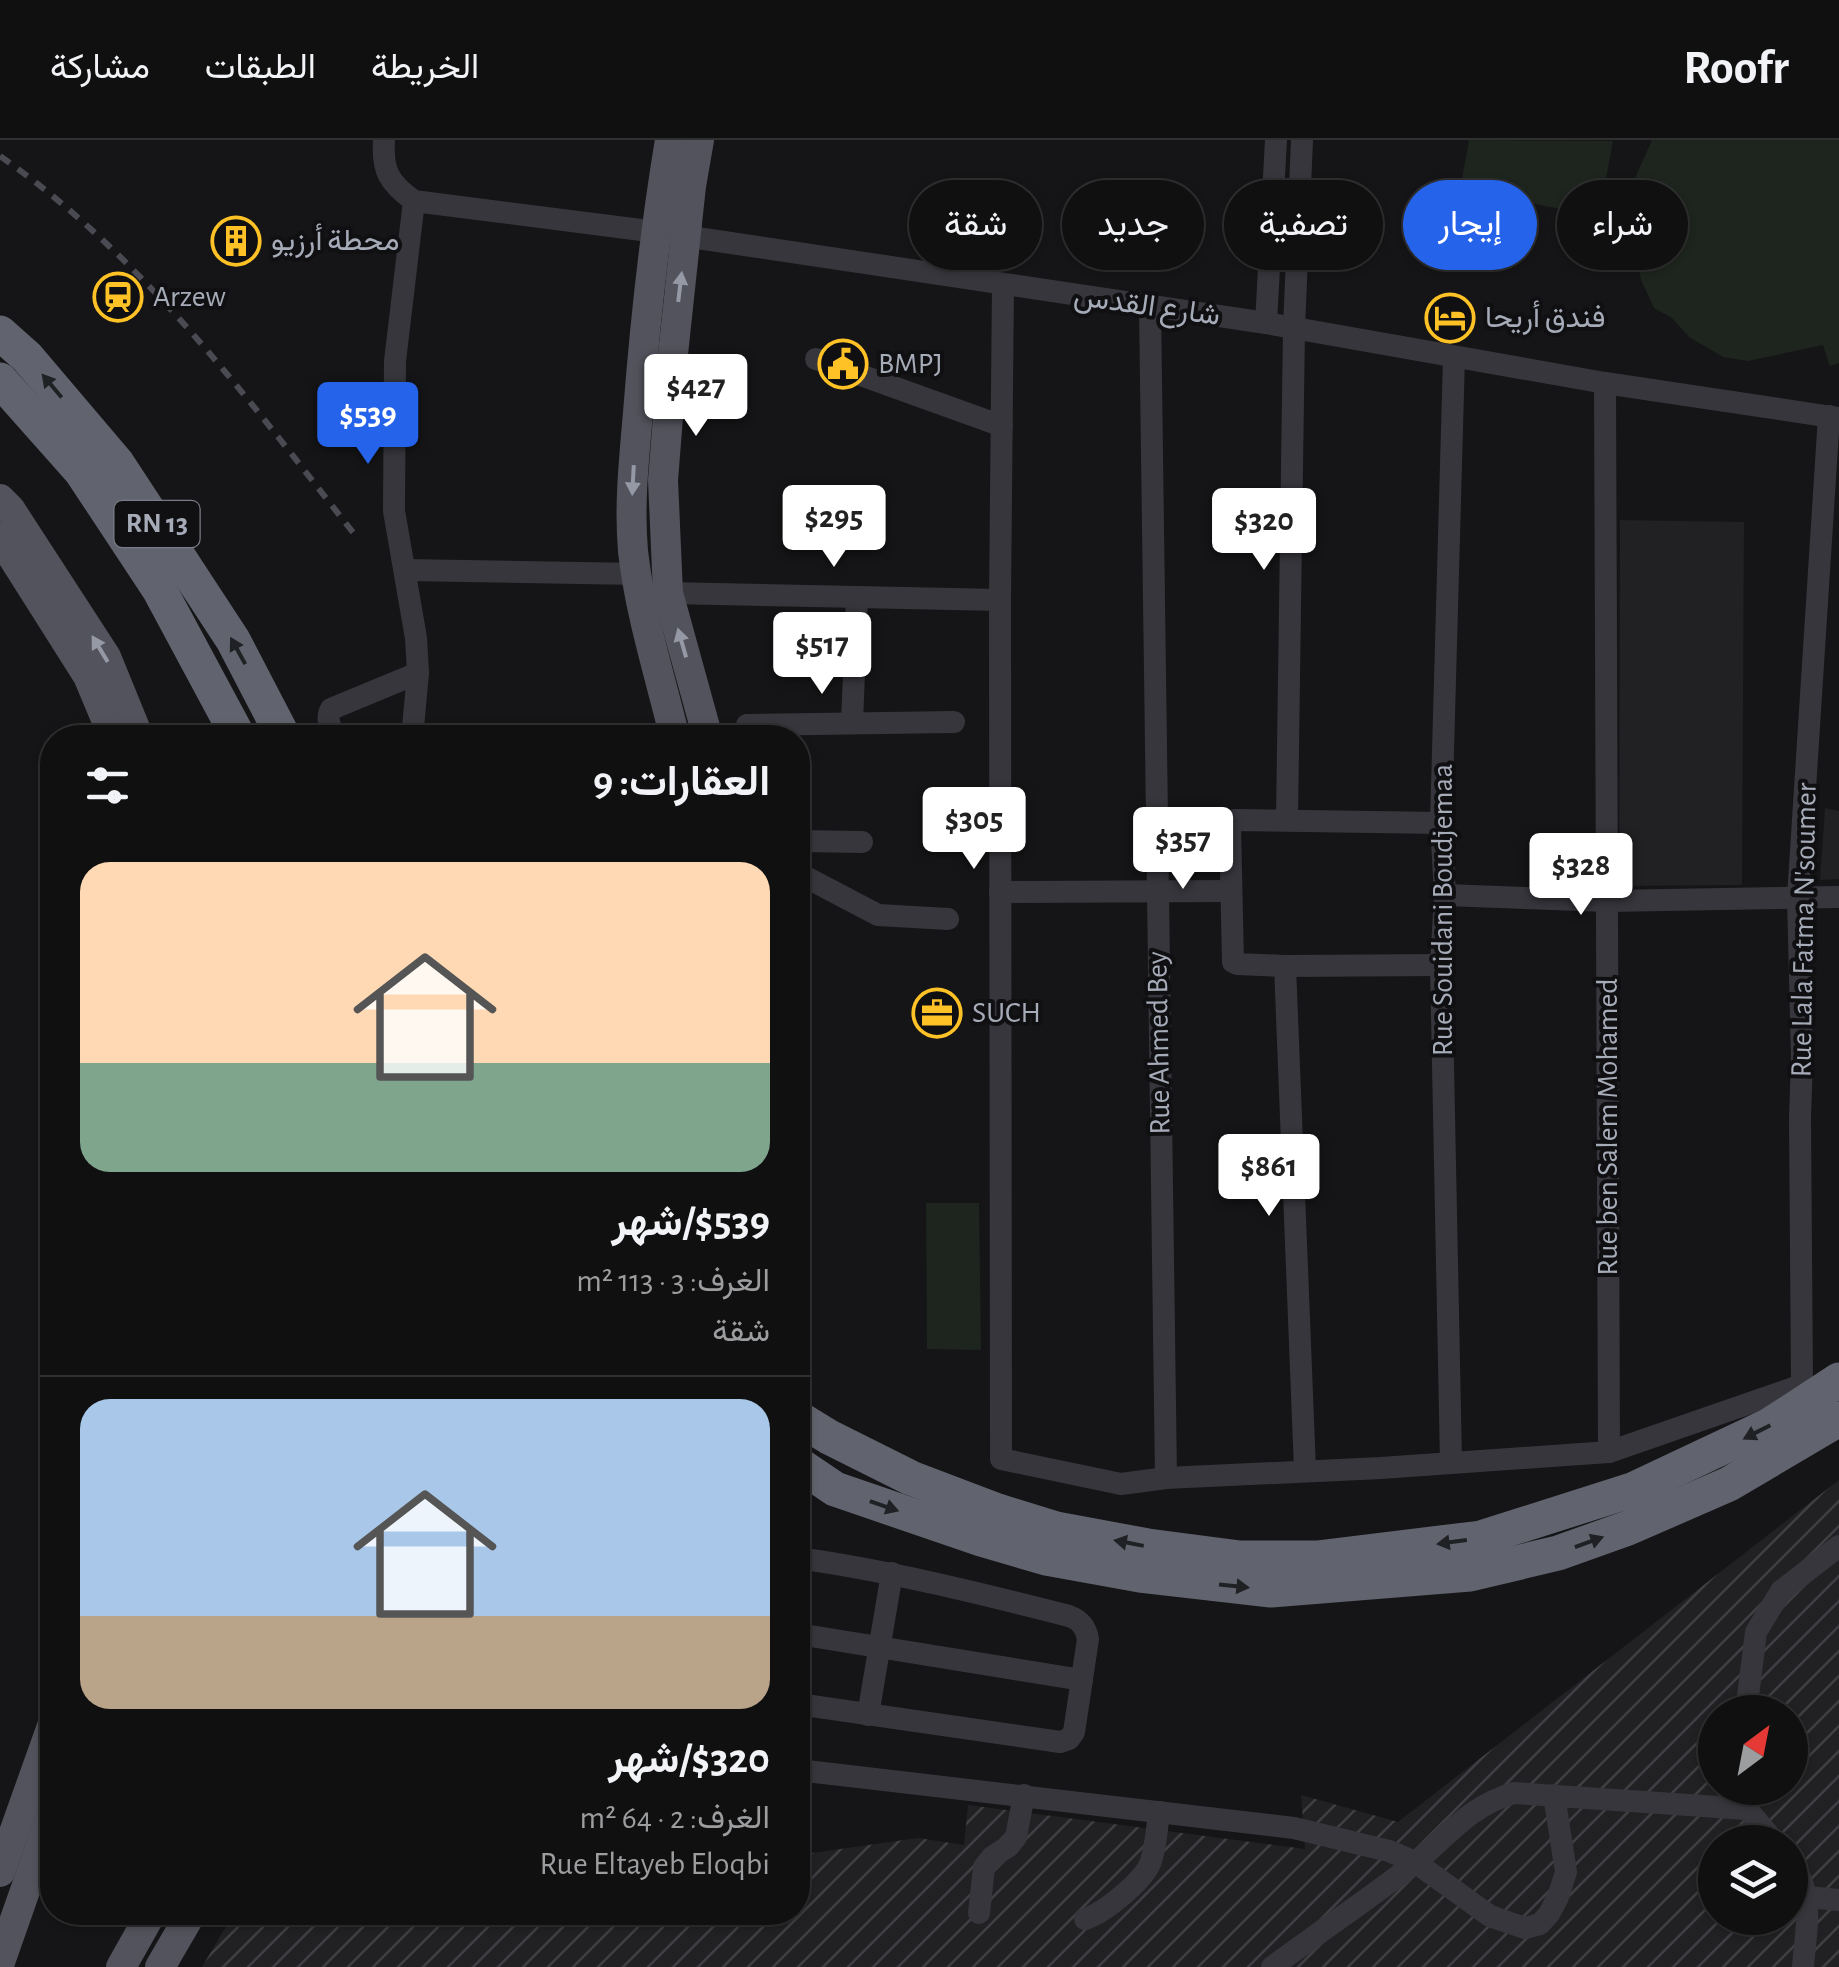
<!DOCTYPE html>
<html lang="ar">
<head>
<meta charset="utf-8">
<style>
	body { margin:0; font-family:"Alegreya Sans",Vazirmatn,sans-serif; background:#1e1e1f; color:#f1f3f6; direction:rtl; height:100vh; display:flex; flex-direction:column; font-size:38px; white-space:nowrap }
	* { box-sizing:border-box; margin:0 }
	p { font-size:32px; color:#9c9d9f }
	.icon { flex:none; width:55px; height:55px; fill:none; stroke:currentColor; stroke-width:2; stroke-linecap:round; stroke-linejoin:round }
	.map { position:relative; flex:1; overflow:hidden; direction:ltr }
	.details { position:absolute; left:40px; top:585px; width:770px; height:1200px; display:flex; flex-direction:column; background:#101011; border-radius:40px; box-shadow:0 2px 8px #0004,0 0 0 2px #303031; direction:rtl }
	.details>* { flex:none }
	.top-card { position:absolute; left:840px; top:40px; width:848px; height:90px; direction:rtl; display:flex; gap:20px }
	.needle { width:65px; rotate:32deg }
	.fabs { position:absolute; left:1698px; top:1555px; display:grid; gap:20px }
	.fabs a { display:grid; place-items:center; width:110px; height:110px; border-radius:50%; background:#101011; box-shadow:0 2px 8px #0004,0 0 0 2px #303031; font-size:50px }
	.price { position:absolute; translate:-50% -85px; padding:0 22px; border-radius:10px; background:#fff; color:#222; font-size:32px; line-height:65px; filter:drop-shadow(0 2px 5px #0008) }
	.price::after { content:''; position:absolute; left:50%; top:60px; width:30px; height:22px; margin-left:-15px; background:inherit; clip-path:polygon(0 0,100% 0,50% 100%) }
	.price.selected { background:#2563eb; color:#fff }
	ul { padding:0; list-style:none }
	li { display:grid; align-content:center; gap:20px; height:530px; padding:0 40px }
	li+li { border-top:2px solid #303031 }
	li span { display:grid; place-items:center; height:310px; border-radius:30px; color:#555 }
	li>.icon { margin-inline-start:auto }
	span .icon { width:180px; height:180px; fill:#fffc; stroke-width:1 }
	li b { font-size:42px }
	h2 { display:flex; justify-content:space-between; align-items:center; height:120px; padding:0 40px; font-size:42px }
	.pill { padding:0 35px; border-radius:45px; background:#101011; box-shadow:0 2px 8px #0004,0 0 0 2px #303031; font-size:35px; line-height:90px }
	.pill.selected { background:#2563eb; color:#fff }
	header { display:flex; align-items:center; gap:60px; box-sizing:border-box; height:140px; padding:0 50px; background:#101011; border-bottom:2px solid #303031 }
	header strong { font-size:48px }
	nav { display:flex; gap:55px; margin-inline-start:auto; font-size:35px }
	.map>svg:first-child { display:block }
	.built { fill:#212124 }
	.industrial { fill:url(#industrial-furrows); fill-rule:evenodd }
	.pitch { fill:#1d251e }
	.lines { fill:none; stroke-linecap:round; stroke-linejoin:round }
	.minor { stroke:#36363c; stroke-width:22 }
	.major { stroke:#52535c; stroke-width:30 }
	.highway { stroke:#61646e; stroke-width:35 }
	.rail { stroke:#494a52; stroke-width:6; stroke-dasharray:12 10; stroke-linecap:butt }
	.oneway { fill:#9599a6 }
	.oneway2 { fill:#202124 }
	.labels { text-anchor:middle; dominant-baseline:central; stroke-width:8; stroke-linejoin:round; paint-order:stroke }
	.shield { fill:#101012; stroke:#797c86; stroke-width:2.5 }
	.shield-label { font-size:28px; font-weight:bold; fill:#a6abb8 }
	.poi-label { font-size:30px; fill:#a6abb8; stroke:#101012; text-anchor:start }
	.street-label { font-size:30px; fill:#a6abb8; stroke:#101012 }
</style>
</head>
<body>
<header>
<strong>Roofr</strong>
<nav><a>الخريطة</a><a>الطبقات</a><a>مشاركة</a></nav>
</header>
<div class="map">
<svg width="1839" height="1827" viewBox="0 0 1839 1827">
	<defs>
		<pattern id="industrial-furrows" width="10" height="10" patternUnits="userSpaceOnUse" patternTransform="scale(2.5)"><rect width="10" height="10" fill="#212124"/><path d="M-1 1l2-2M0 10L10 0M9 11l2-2" fill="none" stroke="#3e3f42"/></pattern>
	</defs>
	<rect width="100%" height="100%" fill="#151517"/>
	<g class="built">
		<path d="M1620 380 1744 382 1742 745 1619 746Z"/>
		<path d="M1825 668 1839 671V739L1820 740Z"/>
	</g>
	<path class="industrial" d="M1839 1340V1827H202L234 1773 798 1772V1715L918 1698 964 1705 968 1665 1305 1709 1301 1655 1398 1682ZM1715 1572H1790V1648H1715ZM1715 1702H1790V1778H1715Z"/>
	<g class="pitch">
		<path d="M1469 0 1613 1 1599 76 1460 50Z"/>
		<path d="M1652 0H1839V223L1830 226 1823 205 1748 221 1723 217 1689 197 1672 178 1654 168 1641 140 1633 95 1631 47Z"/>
		<path d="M926 1063H979L981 1210 927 1209Z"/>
	</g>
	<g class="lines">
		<g class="minor">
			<path d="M384 0C382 31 389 43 414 61L657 92 1266 183 1605 243 1839 278"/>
			<path d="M1003 144 1000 460 1001 1319 1121 1344 1166 1338 1381 1328 1609 1312 1802 1245 1800 978 1802 918 1798 757 1829 276"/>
			<path d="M1150 167 1166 1338"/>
			<path d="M1266 183 1276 0"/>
			<path d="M816 219 1002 286"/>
			<path d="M1605 243 1609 1312"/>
			<path d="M405 430 638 434"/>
			<path d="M668 453 1000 460"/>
			<path d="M852 583 857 457"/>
			<path d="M336 598C331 588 325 579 331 569L418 533"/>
			<path d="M412 598 418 533 416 498 394 371 395 221 414 61"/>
			<path d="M748 598 747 585 954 582"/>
			<path d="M1287 679 1294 188 1302 0"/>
			<path d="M1441 683 1235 680 1230 686 1233 822 1237 824 1285 826 1441 825"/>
			<path d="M798 701 862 702"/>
			<path d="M798 733 878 775 948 779"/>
			<path d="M1000 752 1230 751"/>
			<path d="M1445 755 1607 761 1839 757"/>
			<path d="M1285 826 1305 1330"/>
			<path d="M1451 1322 1441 825 1445 755 1441 683 1454 217"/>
			<path d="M798 1418C890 1431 979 1453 1069 1476 1080 1480 1086 1487 1088 1499L1074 1592 1069 1599 1060 1602 798 1564"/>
			<path d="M798 1494 1082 1540"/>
			<path d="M1746 1572 1756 1492 1781 1451 1839 1406"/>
			<path d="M868 1575 892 1433"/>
			<path d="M798 1630 1294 1688 1389 1711 1415 1722 1490 1776 1525 1788 1540 1784 1549 1774 1558 1757 1566 1732 1554 1655"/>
			<path d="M1739 1648 1747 1669 1775 1702"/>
			<path d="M1790 1719C1816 1757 1806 1784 1803 1827"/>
			<path d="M1808 1757 1839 1760"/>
			<path d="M979 1773 984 1727 992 1717 1009 1706 1016 1697 1024 1655"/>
			<path d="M1085 1779C1104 1773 1145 1740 1151 1721 1156 1706 1157 1688 1159 1672"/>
			<path d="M1272 1827C1319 1792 1369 1759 1415 1723 1449 1695 1469 1666 1514 1653L1747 1669"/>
		</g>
		<g class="major">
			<path d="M670 0C655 90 645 182 638 273 634 319 629 365 633 411 640 474 660 536 675 598"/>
			<path d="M699 0 691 46 673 214 663 340 668 453 708 598"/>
			<path d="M0 359 10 369 106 517 139 598"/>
			<path d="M0 397 88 536 114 598"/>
			<path d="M0 1732 52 1586"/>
			<path d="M0 1822 52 1674"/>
			<path d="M121 1827 152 1772"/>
			<path d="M160 1827 192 1772"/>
		</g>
		<g class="highway">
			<path d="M0 193 27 217 117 323 233 500 284 598"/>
			<path d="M0 240 81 331 159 449 239 598"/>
			<path d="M798 1278 829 1297 911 1338 998 1371 1056 1389 1148 1406 1240 1418H1317L1481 1398 1632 1350 1770 1285 1839 1240"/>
			<path d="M798 1324 835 1349 981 1399 1046 1418 1140 1435 1271 1450 1470 1434 1558 1413 1628 1388 1729 1344 1839 1279"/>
		</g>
		<path class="rail" d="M0 16C143 116 248 259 355 395"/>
	</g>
	<defs><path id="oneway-solid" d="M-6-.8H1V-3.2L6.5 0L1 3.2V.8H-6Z" transform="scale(2.5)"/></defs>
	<g class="oneway">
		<use href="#oneway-solid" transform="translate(680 147) rotate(-83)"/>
		<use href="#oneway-solid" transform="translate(633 340) rotate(93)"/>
		<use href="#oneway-solid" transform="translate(682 503) rotate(-106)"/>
		<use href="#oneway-solid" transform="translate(100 509) rotate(-121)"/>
	</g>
	<g class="oneway2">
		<use href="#oneway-solid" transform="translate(52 246) rotate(-130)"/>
		<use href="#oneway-solid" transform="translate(238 511) rotate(-119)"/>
		<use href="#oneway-solid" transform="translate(1757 1292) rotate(153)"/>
		<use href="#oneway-solid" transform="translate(884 1366) rotate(19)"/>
		<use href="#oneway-solid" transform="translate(1452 1402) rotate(172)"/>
		<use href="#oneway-solid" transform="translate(1589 1402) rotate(-20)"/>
		<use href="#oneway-solid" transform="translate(1129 1403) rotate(-169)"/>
		<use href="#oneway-solid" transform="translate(1234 1446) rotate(6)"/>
	</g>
	<defs>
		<g id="building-ring" transform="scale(2.5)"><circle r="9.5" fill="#101012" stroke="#fec226" stroke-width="1.5"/><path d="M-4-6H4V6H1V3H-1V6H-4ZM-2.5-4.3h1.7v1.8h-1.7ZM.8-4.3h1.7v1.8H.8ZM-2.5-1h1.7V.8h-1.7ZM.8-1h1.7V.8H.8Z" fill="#fec226"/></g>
		<g id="station-ring" transform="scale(2.5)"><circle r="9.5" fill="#101012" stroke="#fec226" stroke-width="1.5"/><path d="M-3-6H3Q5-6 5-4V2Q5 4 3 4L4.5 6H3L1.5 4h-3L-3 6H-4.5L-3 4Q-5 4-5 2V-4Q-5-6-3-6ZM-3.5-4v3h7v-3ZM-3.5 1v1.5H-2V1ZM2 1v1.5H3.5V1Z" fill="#fec226"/></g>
		<g id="hotel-ring" transform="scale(2.5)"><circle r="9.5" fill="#101012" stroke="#fec226" stroke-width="1.5"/><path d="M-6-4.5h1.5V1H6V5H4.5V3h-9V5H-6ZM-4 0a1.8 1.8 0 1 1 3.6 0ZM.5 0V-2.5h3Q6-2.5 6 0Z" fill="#fec226"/></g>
		<g id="civic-ring" transform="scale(2.5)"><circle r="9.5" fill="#101012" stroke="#fec226" stroke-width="1.5"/><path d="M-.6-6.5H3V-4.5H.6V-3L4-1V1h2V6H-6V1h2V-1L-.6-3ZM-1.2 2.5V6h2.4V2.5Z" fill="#fec226"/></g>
		<g id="office-ring" transform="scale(2.5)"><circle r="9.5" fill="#101012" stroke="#fec226" stroke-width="1.5"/><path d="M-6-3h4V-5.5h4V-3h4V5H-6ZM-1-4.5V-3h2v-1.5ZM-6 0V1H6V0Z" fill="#fec226"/></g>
	</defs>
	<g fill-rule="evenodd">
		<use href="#building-ring" x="236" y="101"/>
		<use href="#station-ring" x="118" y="157"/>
		<use href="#hotel-ring" x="1450" y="178"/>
		<use href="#civic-ring" x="843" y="224"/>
		<use href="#office-ring" x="937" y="873"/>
	</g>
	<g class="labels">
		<rect class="shield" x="114.5" y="361" width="85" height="46" rx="8"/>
		<g class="shield-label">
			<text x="157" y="384">RN 13</text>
		</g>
		<g class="poi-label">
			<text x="271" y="101">محطة أرزيو</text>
			<text x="153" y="157">Arzew</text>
			<text x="1485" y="178">فندق أريحا</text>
			<text x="878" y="224">BMPJ</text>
			<text x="972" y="873">SUCH</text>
		</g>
		<g class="street-label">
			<text transform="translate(1147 166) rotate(8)">شارع القدس</text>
			<text transform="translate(1443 770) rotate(-90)">Rue Souidani Boudjemaa</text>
			<text transform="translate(1804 790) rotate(-89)">Rue Lala Fatma N'soumer</text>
			<text transform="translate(1159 903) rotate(-91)">Rue Ahmed Bey</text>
			<text transform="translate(1608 987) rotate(-90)">Rue ben Salem Mohamed</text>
		</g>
	</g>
</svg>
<div class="fabs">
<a><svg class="needle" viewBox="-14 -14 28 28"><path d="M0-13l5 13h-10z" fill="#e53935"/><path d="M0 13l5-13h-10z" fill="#9c9d9f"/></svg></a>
<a><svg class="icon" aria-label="layers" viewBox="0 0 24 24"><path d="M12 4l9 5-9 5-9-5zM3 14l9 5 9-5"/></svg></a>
</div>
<b class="price" style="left:696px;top:299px">$427</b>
<b class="price selected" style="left:368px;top:327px">$539</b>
<b class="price" style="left:834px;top:430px">$295</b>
<b class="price" style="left:1264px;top:433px">$320</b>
<b class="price" style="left:822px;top:557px">$517</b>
<b class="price" style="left:974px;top:732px">$305</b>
<b class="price" style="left:1183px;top:752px">$357</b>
<b class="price" style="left:1581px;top:778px">$328</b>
<b class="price" style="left:1269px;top:1079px">$861</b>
<div class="top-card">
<a class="pill">شراء</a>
<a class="pill selected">إيجار</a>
<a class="pill">تصفية</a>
<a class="pill">جديد</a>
<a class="pill">شقة</a>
</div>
<section class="details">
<h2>العقارات: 9<svg class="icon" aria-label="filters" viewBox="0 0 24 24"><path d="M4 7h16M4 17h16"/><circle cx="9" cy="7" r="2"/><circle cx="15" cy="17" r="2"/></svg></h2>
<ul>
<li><span style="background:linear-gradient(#ffd9b3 65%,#7fa58c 0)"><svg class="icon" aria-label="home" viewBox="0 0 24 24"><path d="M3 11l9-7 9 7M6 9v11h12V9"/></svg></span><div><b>$539/شهر</b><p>الغرف: 3 · 113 m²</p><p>شقة</p></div></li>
<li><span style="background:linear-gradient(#a9c7e8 70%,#b9a48a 0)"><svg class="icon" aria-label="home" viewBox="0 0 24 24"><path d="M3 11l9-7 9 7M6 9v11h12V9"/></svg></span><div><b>$320/شهر</b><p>الغرف: 2 · 64 m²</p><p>Rue Eltayeb Eloqbi</p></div></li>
</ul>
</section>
</div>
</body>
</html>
